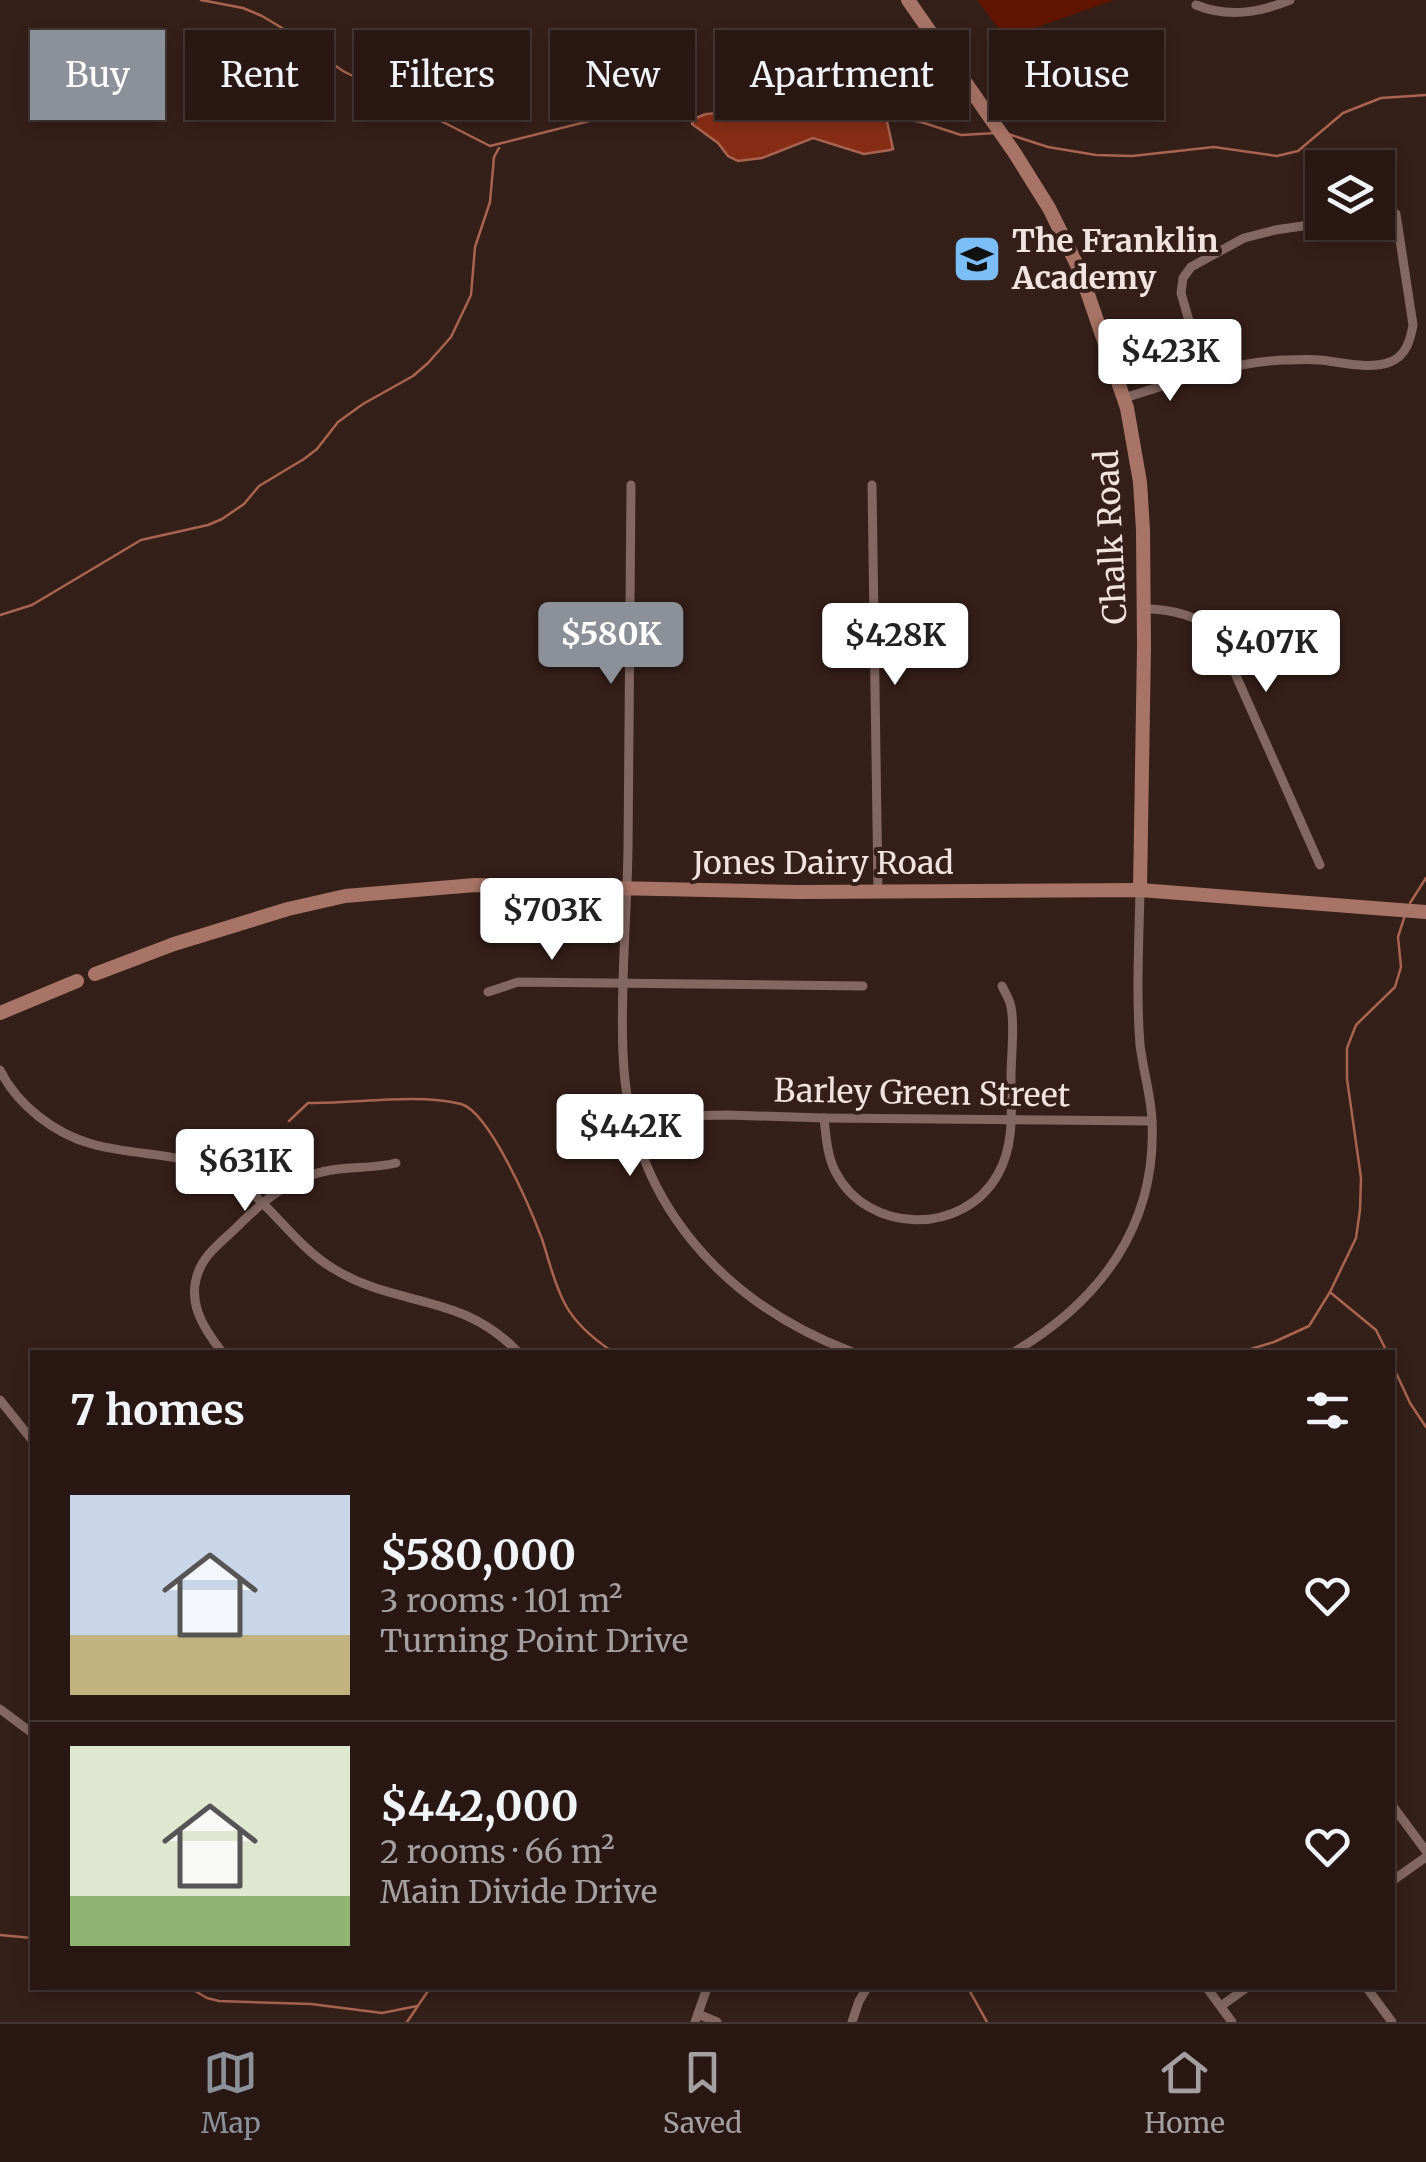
<!DOCTYPE html>
<html lang="en">
<head>
<meta charset="utf-8">
<style>
	body { margin:0; font-family:Merriweather,serif; background:#342421; color:#f1f3f6; height:100vh; display:flex; flex-direction:column; font-size:38px; white-space:nowrap }
	* { box-sizing:border-box; margin:0 }
	p { font-size:32px; color:#a59fa0 }
	.icon { flex:none; width:55px; height:55px; fill:none; stroke:currentColor; stroke-width:2; stroke-linecap:round; stroke-linejoin:round }
	.map { position:relative; flex:1; overflow:hidden }
	.panel { position:absolute; left:30px; top:1350px; width:1365px; height:640px; display:flex; flex-direction:column; background:#281713; border-radius:0px; box-shadow:0 5px 15px #0003,0 0 0 2px #443633 }
	.panel>* { flex:none }
	.guide { position:absolute; left:30px; top:30px; width:1368px; height:90px; display:flex; gap:20px }
	.buttons { position:absolute; left:1305px; top:150px; display:grid; gap:20px }
	.buttons a { display:grid; place-items:center; width:90px; height:90px; border-radius:0px; background:#281713; box-shadow:0 5px 15px #0003,0 0 0 2px #443633; font-size:50px }
	.price { position:absolute; translate:-50% -85px; padding:0 22px; border-radius:10px; background:#fff; color:#222; font-size:32px; line-height:65px; filter:drop-shadow(0 2px 5px #0008) }
	.price::after { content:''; position:absolute; left:50%; top:60px; width:30px; height:22px; margin-left:-15px; background:inherit; clip-path:polygon(0 0,100% 0,50% 100%) }
	.price.active { background:#8c9099; color:#fff }
	ul { padding:0; list-style:none }
	li { display:flex; align-items:center; gap:30px; height:250px; padding:0 40px }
	li+li { border-top:2px solid #443633 }
	li span { display:grid; place-items:center; flex:none; width:280px; height:200px; border-radius:0px; color:#555 }
	li>.icon { margin-inline-start:auto }
	span .icon { width:120px; height:120px; fill:#fffc; stroke-width:1 }
	li b { font-size:42px }
	h2 { display:flex; justify-content:space-between; align-items:center; height:120px; padding:0 40px; font-size:42px }
	.tag { padding:0 35px; border-radius:0px; background:#281713; box-shadow:0 5px 15px #0003,0 0 0 2px #443633; font-size:35px; line-height:90px }
	.tag.active { background:#8c9099; color:#fff }
	.menu { display:flex; justify-content:space-around; align-items:center; height:140px; border-top:2px solid #443633; background:#281713; font-size:28px; color:#a59fa0 }
	.menu a { display:grid; justify-items:center; gap:5px }
	.menu .active { color:#8c9099 }
	.map>svg:first-child { display:block }
	.green { fill:#611500 }
	.water { fill:#882d15; stroke:#a86451; stroke-width:2.5 }
	.lines { fill:none; stroke-linecap:round; stroke-linejoin:round }
	.stream { stroke:#a86451; stroke-width:2.5 }
	.street { stroke:#836861; stroke-width:9 }
	.secondary { stroke:#a87467; stroke-width:14 }
	.labels { text-anchor:middle; dominant-baseline:central; stroke-width:8; stroke-linejoin:round; paint-order:stroke }
	.poi-label { font-size:32px; font-weight:bold; fill:#f2e3de; stroke:#351f19; text-anchor:start }
	.street-label { font-size:32px; fill:#f2e3de; stroke:#351f19 }
</style>
</head>
<body>
<div class="map">
<svg width="1426" height="2022" viewBox="0 0 1426 2022">
	<rect width="100%" height="100%" fill="#351f19"/>
	<path class="green" d="M977 0H1114L1006 38Z"/>
	<path class="water" d="M874 62 893 149 890 150 864 154 813 138 762 158 738 161 728 156 718 143 692 124 693 119 706 114 749 111 774 99 812 92 860 66Z"/>
	<g class="lines">
		<g class="stream">
			<path d="M201 0 243 8 262 16 282 28 343 71 490 146 645 107C663 106 676 117 693 121"/>
			<path d="M886 116 921 122 961 135 996 133"/>
			<path d="M1008 134 1048 147 1096 155 1132 156 1214 147 1277 156 1298 151 1343 113 1381 98 1426 95"/>
			<path d="M0 615 32 605 141 540 208 525 222 519 244 504 259 486 304 459 317 449 338 422 363 404 413 376 428 363 451 337 471 295 475 247 490 202 494 157 499 148"/>
			<path d="M1410 903 1426 878"/>
			<path d="M289 1121 308 1103C357 1104 413 1093 461 1104 490 1112 531 1210 542 1239 549 1260 554 1284 565 1304 575 1323 595 1340 613 1352"/>
			<path d="M1331 1293 1376 1330 1387 1352"/>
			<path d="M1241 1352 1274 1342 1309 1326 1330 1292 1356 1238 1360 1210 1361 1178 1347 1079V1048L1356 1025 1395 987 1401 967 1398 937 1405 915"/>
			<path d="M1392 1364 1410 1403 1426 1427"/>
			<path d="M0 1935 32 1938"/>
			<path d="M190 1988 207 1998 219 2001 311 2004 382 2013 417 2006"/>
			<path d="M968 1988 987 2022"/>
			<path d="M407 2022 430 1988"/>
		</g>
		<g class="street">
			<path d="M1196 5C1228 18 1259 13 1290 0"/>
			<path d="M1204 373 1181 293 1183 278 1191 267 1244 238 1275 230 1330 222"/>
			<path d="M1124 398C1176 382 1227 363 1282 360 1295 360 1308 359 1320 360 1341 362 1370 370 1390 362 1406 356 1410 341 1413 325L1396 214 1378 216"/>
			<path d="M631 485C631 606 630 727 628 849 627 917 620 985 623 1053 628 1198 720 1302 852 1352"/>
			<path d="M872 485 878 891"/>
			<path d="M1144 609C1170 609 1200 615 1218 635L1320 865"/>
			<path d="M488 992 518 982 863 986"/>
			<path d="M0 1070C17 1105 55 1134 92 1144 134 1156 179 1152 219 1171 265 1192 290 1243 334 1269 397 1308 461 1292 518 1352"/>
			<path d="M631 1117 727 1115 824 1118 1152 1121"/>
			<path d="M824 1118C826 1136 827 1155 835 1171 867 1235 964 1236 998 1174 1015 1144 1011 1108 1011 1076 1011 1057 1015 1024 1011 1007 1010 1000 1005 992 1002 986"/>
			<path d="M222 1352C203 1328 185 1300 200 1268 208 1250 229 1236 242 1222 264 1201 282 1185 312 1175 339 1165 368 1170 396 1163"/>
			<path d="M1014 1352C1100 1301 1157 1226 1152 1121 1151 1095 1143 1070 1140 1045 1136 994 1139 941 1140 890"/>
			<path d="M0 1400 32 1440"/>
			<path d="M0 1709 32 1733"/>
			<path d="M1392 1805 1426 1851"/>
			<path d="M1392 1881 1426 1857"/>
			<path d="M1207 1988 1232 2022"/>
			<path d="M1367 1988 1392 2022"/>
			<path d="M1221 2006 1246 1988"/>
			<path d="M698 2014 717 2022"/>
			<path d="M695 2022 707 1988"/>
			<path d="M852 2022 859 2001 867 1988"/>
		</g>
		<g class="secondary">
			<path d="M908 0 1014 152 1049 208 1080 271 1127 408 1140 482 1143 530 1144 647 1140 890"/>
			<path d="M95 974 174 944 288 909 345 896 475 885 797 892 1140 890 1426 912"/>
			<path d="M0 1013 77 981"/>
		</g>
	</g>
	<defs>
		<g id="school-square" transform="scale(2.5)"><rect x="-9" y="-9" width="18" height="18" rx="4" fill="#7bbef8" stroke="#351f19"/><path d="M0-5L7-2L0 1L-7-2ZM-4 1L0 2.5L4 1V4Q0 6-4 4Z" fill="#111"/></g>
	</defs>
	<g fill-rule="evenodd">
		<use href="#school-square" x="977" y="259"/>
	</g>
	<g class="labels">
		<g class="poi-label">
			<text x="1012" y="241">The Franklin<tspan x="1012" dy="37">Academy</tspan></text>
		</g>
		<g class="street-label">
			<text transform="translate(1111 537) rotate(-93)">Chalk Road</text>
			<text x="823" y="863">Jones Dairy Road</text>
			<text transform="translate(922 1093) rotate(1)">Barley Green Street</text>
		</g>
	</g>
</svg>
<div class="buttons">
<a><svg class="icon" aria-label="layers" viewBox="0 0 24 24"><path d="M12 4l9 5-9 5-9-5zM3 14l9 5 9-5"/></svg></a>
</div>
<b class="price" style="left:1170px;top:404px">$423K</b>
<b class="price active" style="left:611px;top:687px">$580K</b>
<b class="price" style="left:895px;top:688px">$428K</b>
<b class="price" style="left:1266px;top:695px">$407K</b>
<b class="price" style="left:552px;top:963px">$703K</b>
<b class="price" style="left:630px;top:1179px">$442K</b>
<b class="price" style="left:245px;top:1214px">$631K</b>
<div class="guide">
<a class="tag active">Buy</a>
<a class="tag">Rent</a>
<a class="tag">Filters</a>
<a class="tag">New</a>
<a class="tag">Apartment</a>
<a class="tag">House</a>
</div>
<section class="panel">
<h2>7 homes<svg class="icon" aria-label="filters" viewBox="0 0 24 24"><path d="M4 7h16M4 17h16"/><circle cx="9" cy="7" r="2"/><circle cx="15" cy="17" r="2"/></svg></h2>
<ul>
<li><span style="background:linear-gradient(#c9d6e8 70%,#c2b280 0)"><svg class="icon" aria-label="home" viewBox="0 0 24 24"><path d="M3 11l9-7 9 7M6 9v11h12V9"/></svg></span><div><b>$580,000</b><p>3 rooms · 101 m²</p><p>Turning Point Drive</p></div><svg class="icon" aria-label="heart" viewBox="0 0 24 24"><path d="M12 20l-8-8c-3-5 5-10 8-4 3-6 11-1 8 4z"/></svg></li>
<li><span style="background:linear-gradient(#dfe7d0 75%,#8fb573 0)"><svg class="icon" aria-label="home" viewBox="0 0 24 24"><path d="M3 11l9-7 9 7M6 9v11h12V9"/></svg></span><div><b>$442,000</b><p>2 rooms · 66 m²</p><p>Main Divide Drive</p></div><svg class="icon" aria-label="heart" viewBox="0 0 24 24"><path d="M12 20l-8-8c-3-5 5-10 8-4 3-6 11-1 8 4z"/></svg></li>
</ul>
</section>
</div>
<nav class="menu">
<a class="active"><svg class="icon" aria-label="map" viewBox="0 0 24 24"><path d="M3 6l6-2 6 2 6-2v14l-6 2-6-2-6 2zM9 4v14M15 6v14"/></svg>Map</a>
<a><svg class="icon" aria-label="saved" viewBox="0 0 24 24"><path d="M7 4h10v16l-5-4-5 4z"/></svg>Saved</a>
<a><svg class="icon" aria-label="home" viewBox="0 0 24 24"><path d="M3 11l9-7 9 7M6 9v11h12V9"/></svg>Home</a>
</nav>
</body>
</html>
